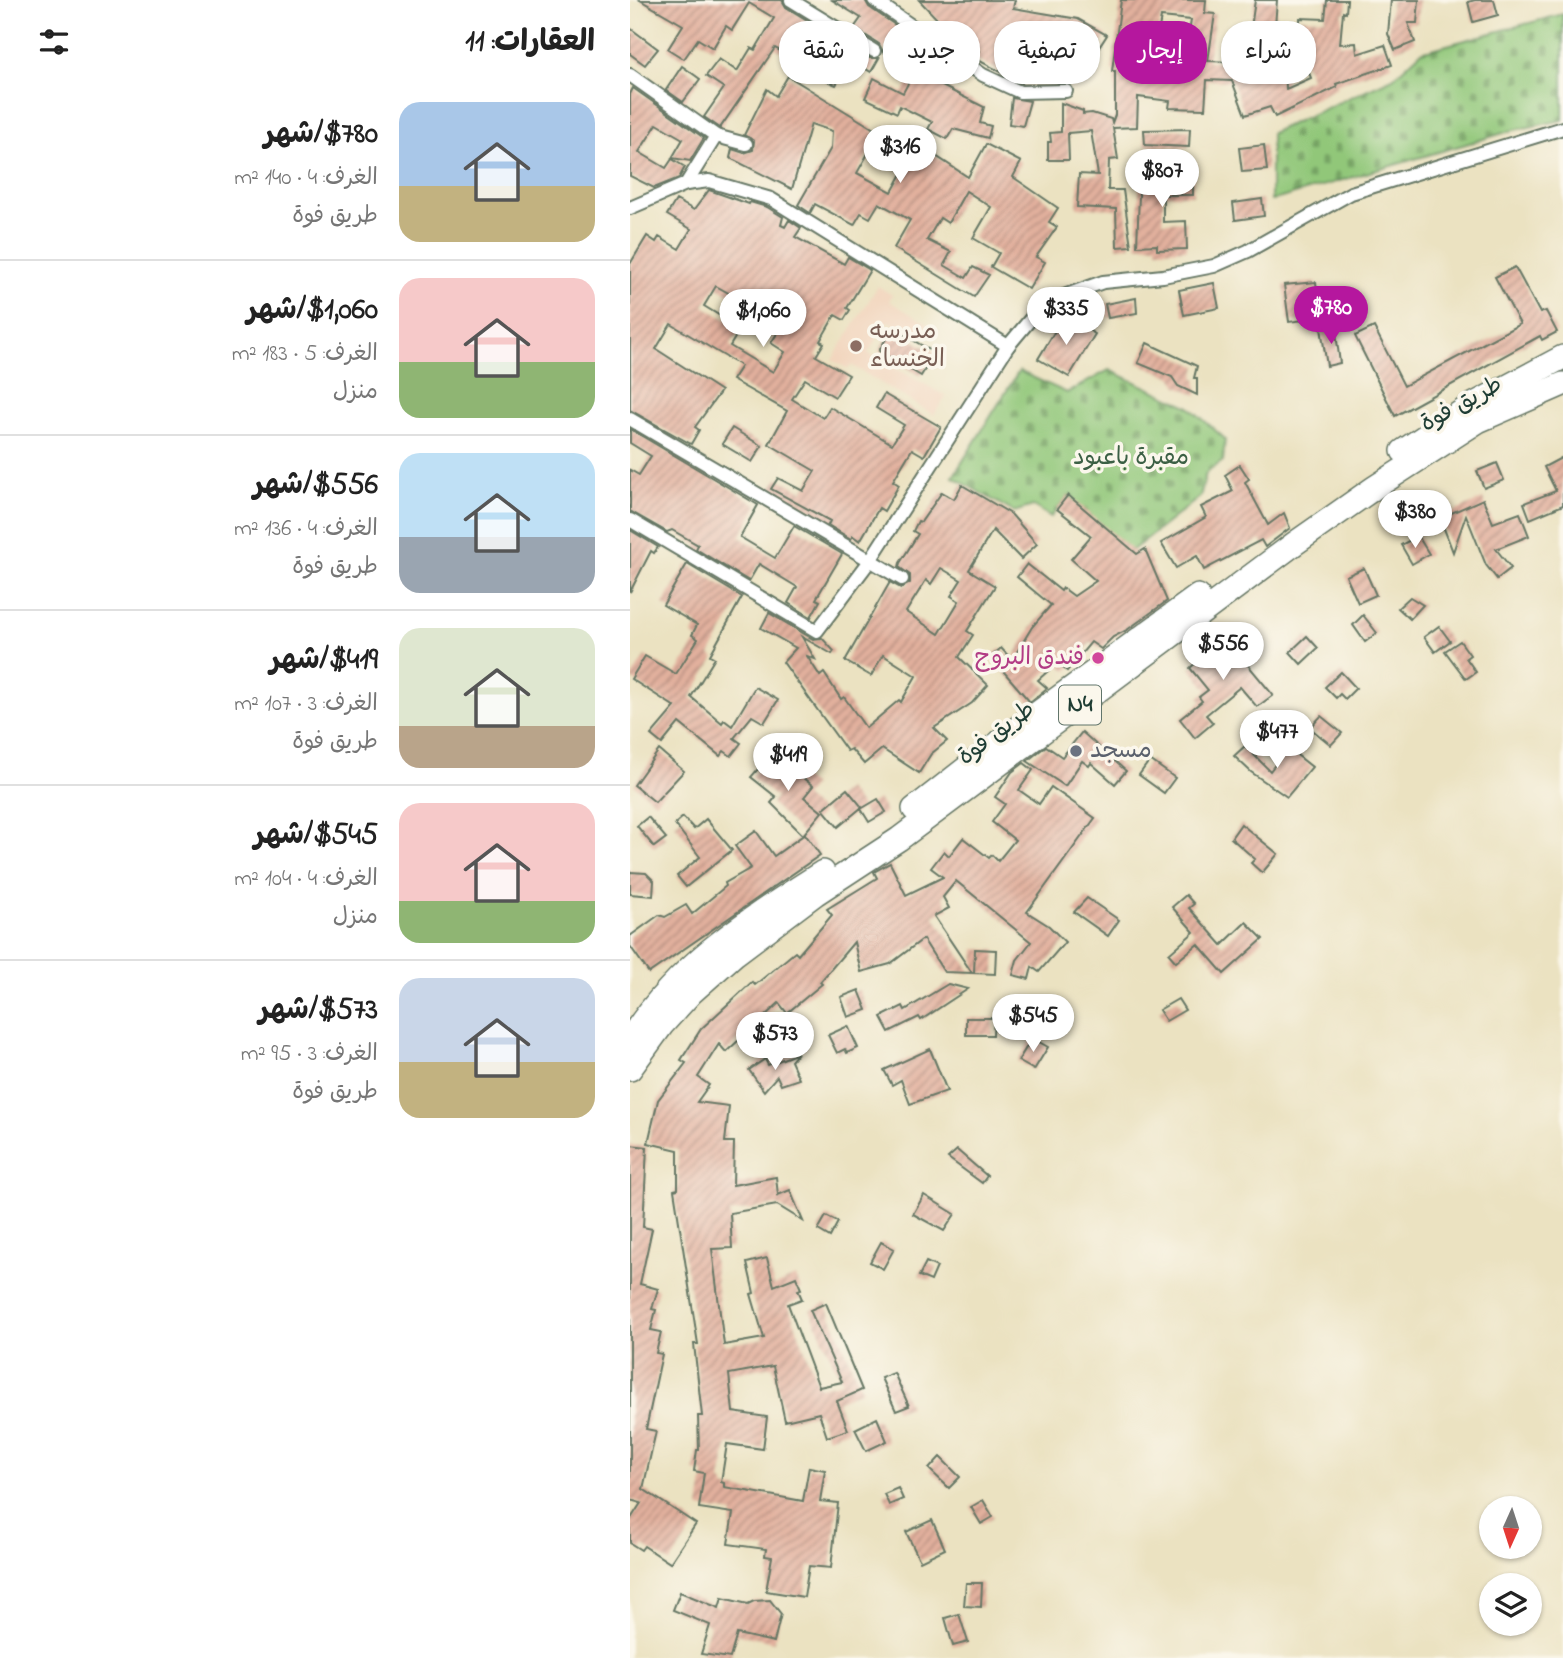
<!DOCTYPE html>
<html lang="ar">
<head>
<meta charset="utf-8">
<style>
	body { margin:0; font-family:"Indie Flower","Playpen Sans Arabic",sans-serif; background:#f2f2f2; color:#222; direction:rtl; height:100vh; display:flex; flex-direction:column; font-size:26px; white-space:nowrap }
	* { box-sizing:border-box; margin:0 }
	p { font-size:23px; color:#767676 }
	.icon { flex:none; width:38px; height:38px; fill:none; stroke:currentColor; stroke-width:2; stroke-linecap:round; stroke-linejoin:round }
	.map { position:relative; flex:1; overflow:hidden; direction:ltr }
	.details { display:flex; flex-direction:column; background:#fff; width:630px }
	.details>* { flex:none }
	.hud { position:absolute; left:21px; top:21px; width:665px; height:63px; direction:rtl; display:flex; gap:14px }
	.needle { width:46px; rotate:183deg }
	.fabs { position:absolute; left:849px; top:1496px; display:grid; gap:14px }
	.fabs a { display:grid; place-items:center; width:63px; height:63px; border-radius:50%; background:#fff; box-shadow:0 2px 5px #0004; font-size:35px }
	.price { position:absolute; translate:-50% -60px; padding:0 16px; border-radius:24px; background:#fff; color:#222; font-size:23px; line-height:46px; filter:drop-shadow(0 2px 4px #0008) }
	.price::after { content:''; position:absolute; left:50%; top:42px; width:21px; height:16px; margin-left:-10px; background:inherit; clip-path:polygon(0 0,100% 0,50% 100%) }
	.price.on { background:#b5179e; color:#fff }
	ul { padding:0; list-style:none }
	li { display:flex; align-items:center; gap:21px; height:175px; padding:0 35px }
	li+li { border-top:2px solid #e0e0e0 }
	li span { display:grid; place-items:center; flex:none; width:196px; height:140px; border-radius:21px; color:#555 }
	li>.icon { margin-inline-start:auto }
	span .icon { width:84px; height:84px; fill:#fffc; stroke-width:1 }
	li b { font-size:30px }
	h2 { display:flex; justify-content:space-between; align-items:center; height:84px; padding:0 35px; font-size:30px }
	.pill { padding:0 24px; border-radius:28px; background:#fff; box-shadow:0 2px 5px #0004; font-size:24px; line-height:63px }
	.pill.on { background:#b5179e; color:#fff }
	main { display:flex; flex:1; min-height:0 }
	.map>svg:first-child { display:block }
	.built { fill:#f2d5bd }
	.cemetery { fill:url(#cemetery-stones); stroke:#588256; stroke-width:2 }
	.building { fill:url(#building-hatch); fill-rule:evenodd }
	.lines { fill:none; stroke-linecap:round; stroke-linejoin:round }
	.street-casing { stroke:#667765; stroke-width:16 }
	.highway-casing { stroke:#667765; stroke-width:26 }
	.street { stroke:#fff; stroke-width:12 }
	.highway { stroke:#fff; stroke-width:23 }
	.education-dot { fill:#8d6e63; stroke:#fbf7ec; stroke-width:2.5 }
	.hotel-dot { fill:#d1479c; stroke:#fbf7ec; stroke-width:2.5 }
	.worship-dot { fill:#6b7280; stroke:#fbf7ec; stroke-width:2.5 }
	.labels { text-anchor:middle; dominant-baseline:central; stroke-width:7; stroke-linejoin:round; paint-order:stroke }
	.shield { fill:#fbf7ec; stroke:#61756b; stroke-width:2 }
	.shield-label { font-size:23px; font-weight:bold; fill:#1f3d34 }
	.education-label { font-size:24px; fill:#785e54; stroke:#fbf7ec; text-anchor:start }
	.street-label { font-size:24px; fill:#1f3d34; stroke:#fbf7ec }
	.park-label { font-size:24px; fill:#3c6045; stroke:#fbf7ec }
	.hotel-label { font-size:24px; fill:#b23c85; stroke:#fbf7ec; text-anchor:end }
	.worship-label { font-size:24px; fill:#5b616d; stroke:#fbf7ec; text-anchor:start }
</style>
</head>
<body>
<main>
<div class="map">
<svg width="933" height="1658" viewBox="0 0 933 1658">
	<defs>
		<pattern id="cemetery-stones" width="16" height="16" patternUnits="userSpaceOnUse" patternTransform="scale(1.75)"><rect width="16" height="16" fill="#91c779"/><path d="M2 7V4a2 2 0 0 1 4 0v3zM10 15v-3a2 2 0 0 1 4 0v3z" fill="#76a364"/></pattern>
		<pattern id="building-hatch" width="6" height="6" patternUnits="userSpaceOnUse" patternTransform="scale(1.75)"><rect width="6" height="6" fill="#e2b09d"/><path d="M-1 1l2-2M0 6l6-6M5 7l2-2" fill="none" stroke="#b79081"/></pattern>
	</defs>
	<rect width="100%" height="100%" fill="#fbf7ec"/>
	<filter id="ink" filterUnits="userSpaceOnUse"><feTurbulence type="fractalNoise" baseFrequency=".0143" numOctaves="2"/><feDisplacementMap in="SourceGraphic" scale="14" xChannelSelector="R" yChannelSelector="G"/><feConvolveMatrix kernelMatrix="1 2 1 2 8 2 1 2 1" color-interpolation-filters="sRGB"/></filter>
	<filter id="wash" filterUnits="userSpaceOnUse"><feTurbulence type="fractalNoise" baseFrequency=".00686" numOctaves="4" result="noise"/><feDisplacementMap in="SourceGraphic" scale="28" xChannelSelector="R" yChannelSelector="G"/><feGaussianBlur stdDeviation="1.57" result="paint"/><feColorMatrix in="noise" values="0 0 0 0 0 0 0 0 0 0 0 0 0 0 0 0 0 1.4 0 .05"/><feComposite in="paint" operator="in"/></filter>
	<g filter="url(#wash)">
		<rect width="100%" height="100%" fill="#ebe2c1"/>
		<path class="built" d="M248 286 262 295 259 301 298 324 289 339 258 321 238 353 316 396 304 415 221 365 218 369 202 360Z"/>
		<g class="cemetery">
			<path d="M933 14V120L884 130 641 201V133L763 78 791 52Z"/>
			<path d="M479 370 558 406 595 439 593 461 576 473 570 497 500 552 438 497 421 517 403 506 384 512 323 477 389 371 437 393Z"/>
		</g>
		<g id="blocks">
			<g class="building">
				<path d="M10 0H152L156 7 239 58H249L241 72 221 60 206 85 173 71 183 55 164 39 156 54 145 48 90 128 74 117 94 88 76 76 89 59 107 71 121 48 125 50 144 18 119 3 102 30 96 26 83 48 68 39 54 59 38 49 53 25Z"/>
				<path d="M202 0H235L239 7 290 42 281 55 260 40 253 52 249 44 224 28 231 18Z"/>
				<path d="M289 0H385L383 8 448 19 477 35 457 66 451 62 439 83 428 82 402 67 392 83 344 58 349 51 325 35 320 42 305 32 311 23Z"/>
				<path d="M491 0H576L575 13 585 14 578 61 603 62V49H618L625 0H647L644 39 630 37V63H655L656 89 681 78 666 40H670V18L695 19 697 0H717L716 13 713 12 710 44 726 43 727 54 755 45 762 65 706 84 707 87 645 117 640 107 615 115 602 81 577 80 575 109 539 108 540 101 508 97 507 127 483 128 488 159 479 160 478 190H493L501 246 487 247 486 209 447 207 449 174 468 175 461 131 438 133 439 160H418V142H421L420 133 431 132V103L453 111V114L462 113 481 119 482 123 485 115V71H482ZM531 17 561 20 556 54 551 53V59L524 56Z"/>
				<path d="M761 0H789L787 23H778L785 42 765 50 758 34Z"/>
				<path d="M845 0H864L868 15 843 22 838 2Z"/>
				<path d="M0 28 28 49 15 65 0 54Z"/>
				<path d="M52 66 70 79 53 102 36 90Z"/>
				<path d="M284 72 354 107 350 123 361 126 358 138 323 129 317 139 298 129 302 122 270 106 267 113 235 98 244 78 273 93Z"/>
				<path d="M158 76 244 129 242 132 281 158 289 145 338 177 356 144 391 162 383 177 428 208 419 222 427 227 406 257 415 262 399 289 361 267 369 253 343 238 361 207 336 191 318 223 310 218 297 240 321 252 314 265 336 278 343 267 359 275 344 297 264 248 280 220 249 203 240 218 231 213 224 225 185 204 180 213 168 205 201 148 202 131 181 124 162 189 100 158 102 149 114 153 123 150 124 141 114 135 137 89 146 96ZM240 150 273 172 262 192 227 173Z"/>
				<path d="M3 88 74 138 60 161 42 158 53 139 27 124 9 152 36 168 42 159 55 167 49 178 24 188 0 176V94Z"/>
				<path d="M382 98 400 101 393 126 379 124Z"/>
				<path d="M560 129 559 147 515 145 514 130Z"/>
				<path d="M634 145 637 170 612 172 609 148Z"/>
				<path d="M510 170 563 171V195H533V222L556 221 557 249 527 250V245L507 246Z"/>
				<path d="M79 190 119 204 120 202 137 207 153 217 151 225 155 227 159 220 171 228 165 237 214 264 218 257 240 270 217 308 220 310 214 320 205 315 190 341 194 343 186 356 219 375 205 397 175 379 162 399 193 418 200 407 262 444 274 425 246 408 254 394 311 427 294 456 282 449 263 481 269 485 254 511 249 508 230 541 223 536 221 539 198 525 200 521 141 489 148 478 173 491 185 471 139 444 157 411 102 380 111 366 41 324 26 349 91 391 65 427 69 430 61 444 0 410V264L17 236 26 242 29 237 49 249 61 229 37 215 46 200 64 210ZM86 286 109 299 97 320 74 306ZM131 314 152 326 141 343 155 352 143 372 100 346 112 326 121 331Z"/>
				<path d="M632 199 634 216 605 220 603 203Z"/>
				<path d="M885 267 910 313 916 311 927 332 912 340 910 336 765 416 725 336 744 327 774 386 890 324 865 277Z"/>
				<path d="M686 282 690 318 659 322 654 285Z"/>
				<path d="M584 283 589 308 554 315 549 290Z"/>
				<path d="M506 298 507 313 478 318 475 304Z"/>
				<path d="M434 316 465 334 439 377 408 359Z"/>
				<path d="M705 326 710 363 697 366 691 328Z"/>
				<path d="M262 328 305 353 291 376 249 351Z"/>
				<path d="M517 343 567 366 564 378H567V395L548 386 542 377 508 363Z"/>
				<path d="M102 428 132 446 122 462 92 444Z"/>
				<path d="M0 429 128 505 110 537 145 558 164 526 212 554 186 599 190 601 181 617 158 603 167 587 129 564 119 581 66 549 68 545 42 530 37 532 0 511V470L9 475 21 456 0 443Z"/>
				<path d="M933 457V505L900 519 894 503 926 491 914 467Z"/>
				<path d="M867 463 874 480 854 488 847 471Z"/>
				<path d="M610 465 619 479 615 482 638 525 654 513 660 528 635 547 631 540 574 570 567 556 546 568 531 543 576 517 571 507 603 491 595 475Z"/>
				<path d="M332 485 381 514 407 544 391 559 363 530 339 570 365 586 337 631 343 635 329 657 358 685 342 703 304 728 317 741 301 754 289 773 252 749 234 764 221 749 217 751 153 662 166 648 131 628 139 613 183 639 192 638 204 651 202 654 172 637 185 659 177 656 190 676 194 673 211 699 214 697 236 728 269 700 271 702 286 676 253 655 241 676 215 661 260 582 271 588 280 583V575L269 567 270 563 288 534 283 531 288 521 291 522 312 492 324 499ZM311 568 331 580 321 596 329 601 309 634 276 612 296 580 301 584Z"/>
				<path d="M438 495 507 554 515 549 537 601 497 630 483 637 471 649 461 642 437 671 427 663 408 680 417 688 400 702 361 657 371 648 382 660 402 627 421 605 387 577 397 564 431 591 433 588 444 596 466 581 441 559 461 536 427 509Z"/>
				<path d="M853 499 863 523 890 513 899 536 866 549 881 568 867 579 856 565 836 515 823 552 810 518Z"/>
				<path d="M0 530 28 547 24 553 21 551 0 592Z"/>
				<path d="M788 536 799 554 782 564 771 545Z"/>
				<path d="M57 564 112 597 80 655 85 658 61 697 92 723 94 720 102 726 125 687 148 700 134 723 122 716 104 738 111 743 101 756 94 751 90 756 49 723 32 744 21 735 45 707 1 679 15 656 46 674 68 639 62 635 67 625 33 605Z"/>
				<path d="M734 568 746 595 728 603 716 576Z"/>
				<path d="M780 597 793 605 780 619 768 608Z"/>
				<path d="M733 615 747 633 735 642 723 625Z"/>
				<path d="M809 626 820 641 805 652 794 637Z"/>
				<path d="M599 633 618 655 613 659 643 695 627 707 610 687 576 715 583 723 565 738 550 719 572 701 569 697 578 690 560 668Z"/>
				<path d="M677 636 688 648 671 664 660 652Z"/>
				<path d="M830 641 840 655 836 658 846 672 836 679 815 651Z"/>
				<path d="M711 672 726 688 715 699 710 694 706 698 695 687Z"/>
				<path d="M691 716 712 733 701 745 680 728Z"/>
				<path d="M452 732 496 771 485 784 461 763 459 766 452 761 435 786 397 761 416 746 432 757Z"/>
				<path d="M615 746 640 771 658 748 682 767 657 797 621 772 604 756Z"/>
				<path d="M29 750 54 771 25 802 4 785Z"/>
				<path d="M142 753 183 786 174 797 192 812 173 835 141 803 146 797 121 777Z"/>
				<path d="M520 760 545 778 534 793 509 775Z"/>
				<path d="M394 763 403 770 389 790 409 804 421 787 465 818 397 912 419 926 435 942 409 972 402 967 399 979 383 975 387 960 401 942 326 881 313 897 319 908 304 916 342 973 314 972 293 939 260 964 231 972 224 942 190 982 192 984 157 1013 149 1003 96 1052 89 1044 68 1077 79 1085 67 1102 99 1106 95 1142H104L103 1185 146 1177 148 1195 160 1190 173 1221 147 1205 100 1213 102 1248 82 1249 94 1345 134 1338 121 1294 124 1293 117 1263 137 1258 144 1286 166 1277 171 1289 168 1290 172 1299 158 1304 189 1387 212 1382 180 1310 196 1303 232 1390 207 1401 218 1430 197 1437 189 1413 155 1421 143 1366 99 1374 103 1412 137 1417 133 1449 97 1444 91 1482 94 1483V1487L173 1501 179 1467 195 1470 190 1501 208 1503 201 1568 179 1566 174 1597 136 1591 142 1557 135 1556 136 1549 98 1544 103 1513 69 1508 74 1473 64 1471 67 1450H69L68 1416H72L64 1344H68L44 1190 48 1189V1150L18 1143 28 1100 56 1063 51 1060 71 1029 122 982 125 985 165 952 168 955 202 915 197 909 247 878 244 872 260 863 276 895 313 877 301 868 314 851 319 856 333 838 359 858 362 855 368 861 385 840 362 822 375 804 365 797 382 772Z"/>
				<path d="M217 789 232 807 208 827 193 809Z"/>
				<path d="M248 799 256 812 239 822 231 809Z"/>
				<path d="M18 817 36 838 24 847 7 826Z"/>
				<path d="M53 817 64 829 76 819 102 850 56 887 47 876 70 857 45 824Z"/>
				<path d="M611 824 648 854 632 873 621 863 625 859 601 838Z"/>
				<path d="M126 831 144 856 175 834 190 855 19 973 0 946V936L29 915 35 917 56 905 62 914 96 886 95 883 121 868 105 846Z"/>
				<path d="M0 872 16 873 24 881 23 896 0 894Z"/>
				<path d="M556 895 564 904 559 908 592 945 616 922 633 939 594 974 568 944 546 962 539 954 564 932 542 907Z"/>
				<path d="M457 898 489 920 478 936 444 912Z"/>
				<path d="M345 949 366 950 365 974 344 973Z"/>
				<path d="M318 984 338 989 291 1020 289 1017 259 1032 251 1017 273 1006 275 1010Z"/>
				<path d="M229 990 237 1010 218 1017 211 997Z"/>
				<path d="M380 999 392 1002 389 1013 396 1015 392 1030 373 1025Z"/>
				<path d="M548 999 555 1010 536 1021 529 1010Z"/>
				<path d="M336 1018H364L363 1035H336Z"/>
				<path d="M218 1026 228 1048 217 1053 215 1049 207 1053 198 1035Z"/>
				<path d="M402 1038 418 1047 404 1070 388 1061Z"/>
				<path d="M300 1049 317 1091 280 1104 271 1080 262 1085 254 1070Z"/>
				<path d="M168 1053 161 1061 169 1079 151 1085 147 1076 134 1091 119 1070 135 1059 138 1065Z"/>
				<path d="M0 1145 17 1147 13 1227 22 1229 10 1284 28 1289 22 1309 26 1310 21 1330 31 1332 26 1353 32 1354 16 1429 26 1431 13 1489 66 1524 40 1563 14 1546 11 1550 0 1543V1520L11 1503 0 1500Z"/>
				<path d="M327 1150 357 1176 352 1183 318 1158Z"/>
				<path d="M294 1195 325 1214 314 1231 283 1214Z"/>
				<path d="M196 1216 208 1222 200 1237 188 1230Z"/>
				<path d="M251 1242 264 1249 253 1269 240 1262Z"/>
				<path d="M296 1262 307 1267 301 1281 289 1276Z"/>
				<path d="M264 1373 279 1406 266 1411 251 1378Z"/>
				<path d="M247 1418 257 1441 236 1451 225 1429Z"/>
				<path d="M310 1457 330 1477 319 1488 299 1469Z"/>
				<path d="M268 1488 273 1499 259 1505 254 1494Z"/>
				<path d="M353 1500 363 1517 351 1524 341 1507Z"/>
				<path d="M302 1520 315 1549 290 1561 276 1532Z"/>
				<path d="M336 1583H352L351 1607 334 1606Z"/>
				<path d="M50 1592 89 1608 92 1598 118 1604 124 1601 140 1600 151 1614 144 1642 107 1634 100 1658 71 1654 80 1625 43 1610Z"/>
				<path d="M329 1614 338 1642 323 1646 315 1618Z"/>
			</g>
		</g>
	</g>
	<g filter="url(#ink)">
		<use href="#blocks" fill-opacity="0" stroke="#667765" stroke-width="2"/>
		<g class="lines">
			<g class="street-casing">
				<g id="street">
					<path d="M161 0 244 51"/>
					<path d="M244 0 353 75 390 92 436 91"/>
					<path d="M0 75 86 136 116 144"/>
					<path d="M56 184 86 136"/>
					<path d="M0 208 56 184 79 181 141 199 378 346"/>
					<path d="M0 419 272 579"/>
					<path d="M0 520 187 631 239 562 378 346 414 303 473 282 533 276 584 266 618 251 721 193 933 128"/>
				</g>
			</g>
			<g class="highway-casing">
				<g id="highway">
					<path d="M773 451 837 408 933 357"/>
					<path d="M284 809 398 720 568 596"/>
					<path d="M0 1039C50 961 117 921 193 872"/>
					<path d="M0 1069 32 1025 61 993 105 954 185 894 269 839 664 544 744 488 848 421 933 384"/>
				</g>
			</g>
			<use href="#street" class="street"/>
			<use href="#highway" class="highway"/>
		</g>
	</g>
	<circle class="education-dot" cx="226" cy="346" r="7"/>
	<circle class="hotel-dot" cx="468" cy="658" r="7"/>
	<circle class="worship-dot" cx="446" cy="751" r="7"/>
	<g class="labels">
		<rect class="shield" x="429" y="685.5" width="42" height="39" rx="5"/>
		<g class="shield-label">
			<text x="450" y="705">N4</text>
		</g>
		<g class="education-label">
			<text x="240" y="332">مدرسه<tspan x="240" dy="28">الخنساء</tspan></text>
		</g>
		<g class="street-label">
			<text transform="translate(832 405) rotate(-29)">طريق فوة</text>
			<text transform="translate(367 734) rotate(-37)">طريق فوة</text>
		</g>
		<g class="park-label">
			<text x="501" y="458">مقبرة باعبود</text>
		</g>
		<g class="hotel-label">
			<text x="454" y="658">فندق البروج</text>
		</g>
		<g class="worship-label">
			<text x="460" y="751">مسجد</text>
		</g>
	</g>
</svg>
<div class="fabs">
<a><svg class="needle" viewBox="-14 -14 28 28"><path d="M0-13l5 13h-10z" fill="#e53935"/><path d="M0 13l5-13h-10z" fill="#767676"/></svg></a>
<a><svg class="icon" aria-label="layers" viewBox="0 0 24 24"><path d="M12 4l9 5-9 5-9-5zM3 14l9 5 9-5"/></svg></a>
</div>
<b class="price" style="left:270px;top:185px">$316</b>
<b class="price" style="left:532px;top:209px">$807</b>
<b class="price on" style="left:701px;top:346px">$780</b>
<b class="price" style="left:436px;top:347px">$335</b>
<b class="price" style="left:133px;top:349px">$1,060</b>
<b class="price" style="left:785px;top:550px">$380</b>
<b class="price" style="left:593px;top:682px">$556</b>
<b class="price" style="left:647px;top:770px">$477</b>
<b class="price" style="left:158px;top:793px">$419</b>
<b class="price" style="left:403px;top:1054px">$545</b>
<b class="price" style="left:145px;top:1072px">$573</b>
<div class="hud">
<a class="pill">شراء</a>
<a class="pill on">إيجار</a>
<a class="pill">تصفية</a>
<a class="pill">جديد</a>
<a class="pill">شقة</a>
</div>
</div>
<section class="details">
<h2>العقارات: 11<svg class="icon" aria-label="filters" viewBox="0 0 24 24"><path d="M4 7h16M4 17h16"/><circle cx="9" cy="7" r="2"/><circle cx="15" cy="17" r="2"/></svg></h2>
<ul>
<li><span style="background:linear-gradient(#a9c7e8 60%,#c2b280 0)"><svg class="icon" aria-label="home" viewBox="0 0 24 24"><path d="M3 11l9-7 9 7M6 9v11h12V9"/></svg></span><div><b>$780/شهر</b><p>الغرف: 4 · 140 m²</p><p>طريق فوة</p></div></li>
<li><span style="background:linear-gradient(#f6c9c9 60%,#8fb573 0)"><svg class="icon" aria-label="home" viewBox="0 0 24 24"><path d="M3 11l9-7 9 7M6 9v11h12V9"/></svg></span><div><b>$1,060/شهر</b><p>الغرف: 5 · 183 m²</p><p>منزل</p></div></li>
<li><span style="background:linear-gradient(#bfe0f5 60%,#9aa5b1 0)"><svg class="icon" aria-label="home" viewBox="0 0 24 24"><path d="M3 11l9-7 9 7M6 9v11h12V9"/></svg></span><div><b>$556/شهر</b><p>الغرف: 4 · 136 m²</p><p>طريق فوة</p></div></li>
<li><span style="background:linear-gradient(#dfe7d0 70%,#b9a48a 0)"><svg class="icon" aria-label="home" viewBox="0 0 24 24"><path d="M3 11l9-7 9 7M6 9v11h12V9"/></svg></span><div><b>$419/شهر</b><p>الغرف: 3 · 107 m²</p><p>طريق فوة</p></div></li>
<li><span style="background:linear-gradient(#f6c9c9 70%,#8fb573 0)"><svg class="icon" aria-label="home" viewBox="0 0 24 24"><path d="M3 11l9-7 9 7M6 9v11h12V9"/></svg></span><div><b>$545/شهر</b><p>الغرف: 4 · 104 m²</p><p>منزل</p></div></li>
<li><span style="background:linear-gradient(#c9d6e8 60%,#c2b280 0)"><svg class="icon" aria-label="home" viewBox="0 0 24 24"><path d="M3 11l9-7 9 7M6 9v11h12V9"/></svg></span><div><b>$573/شهر</b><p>الغرف: 3 · 95 m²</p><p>طريق فوة</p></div></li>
</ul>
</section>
</main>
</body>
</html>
